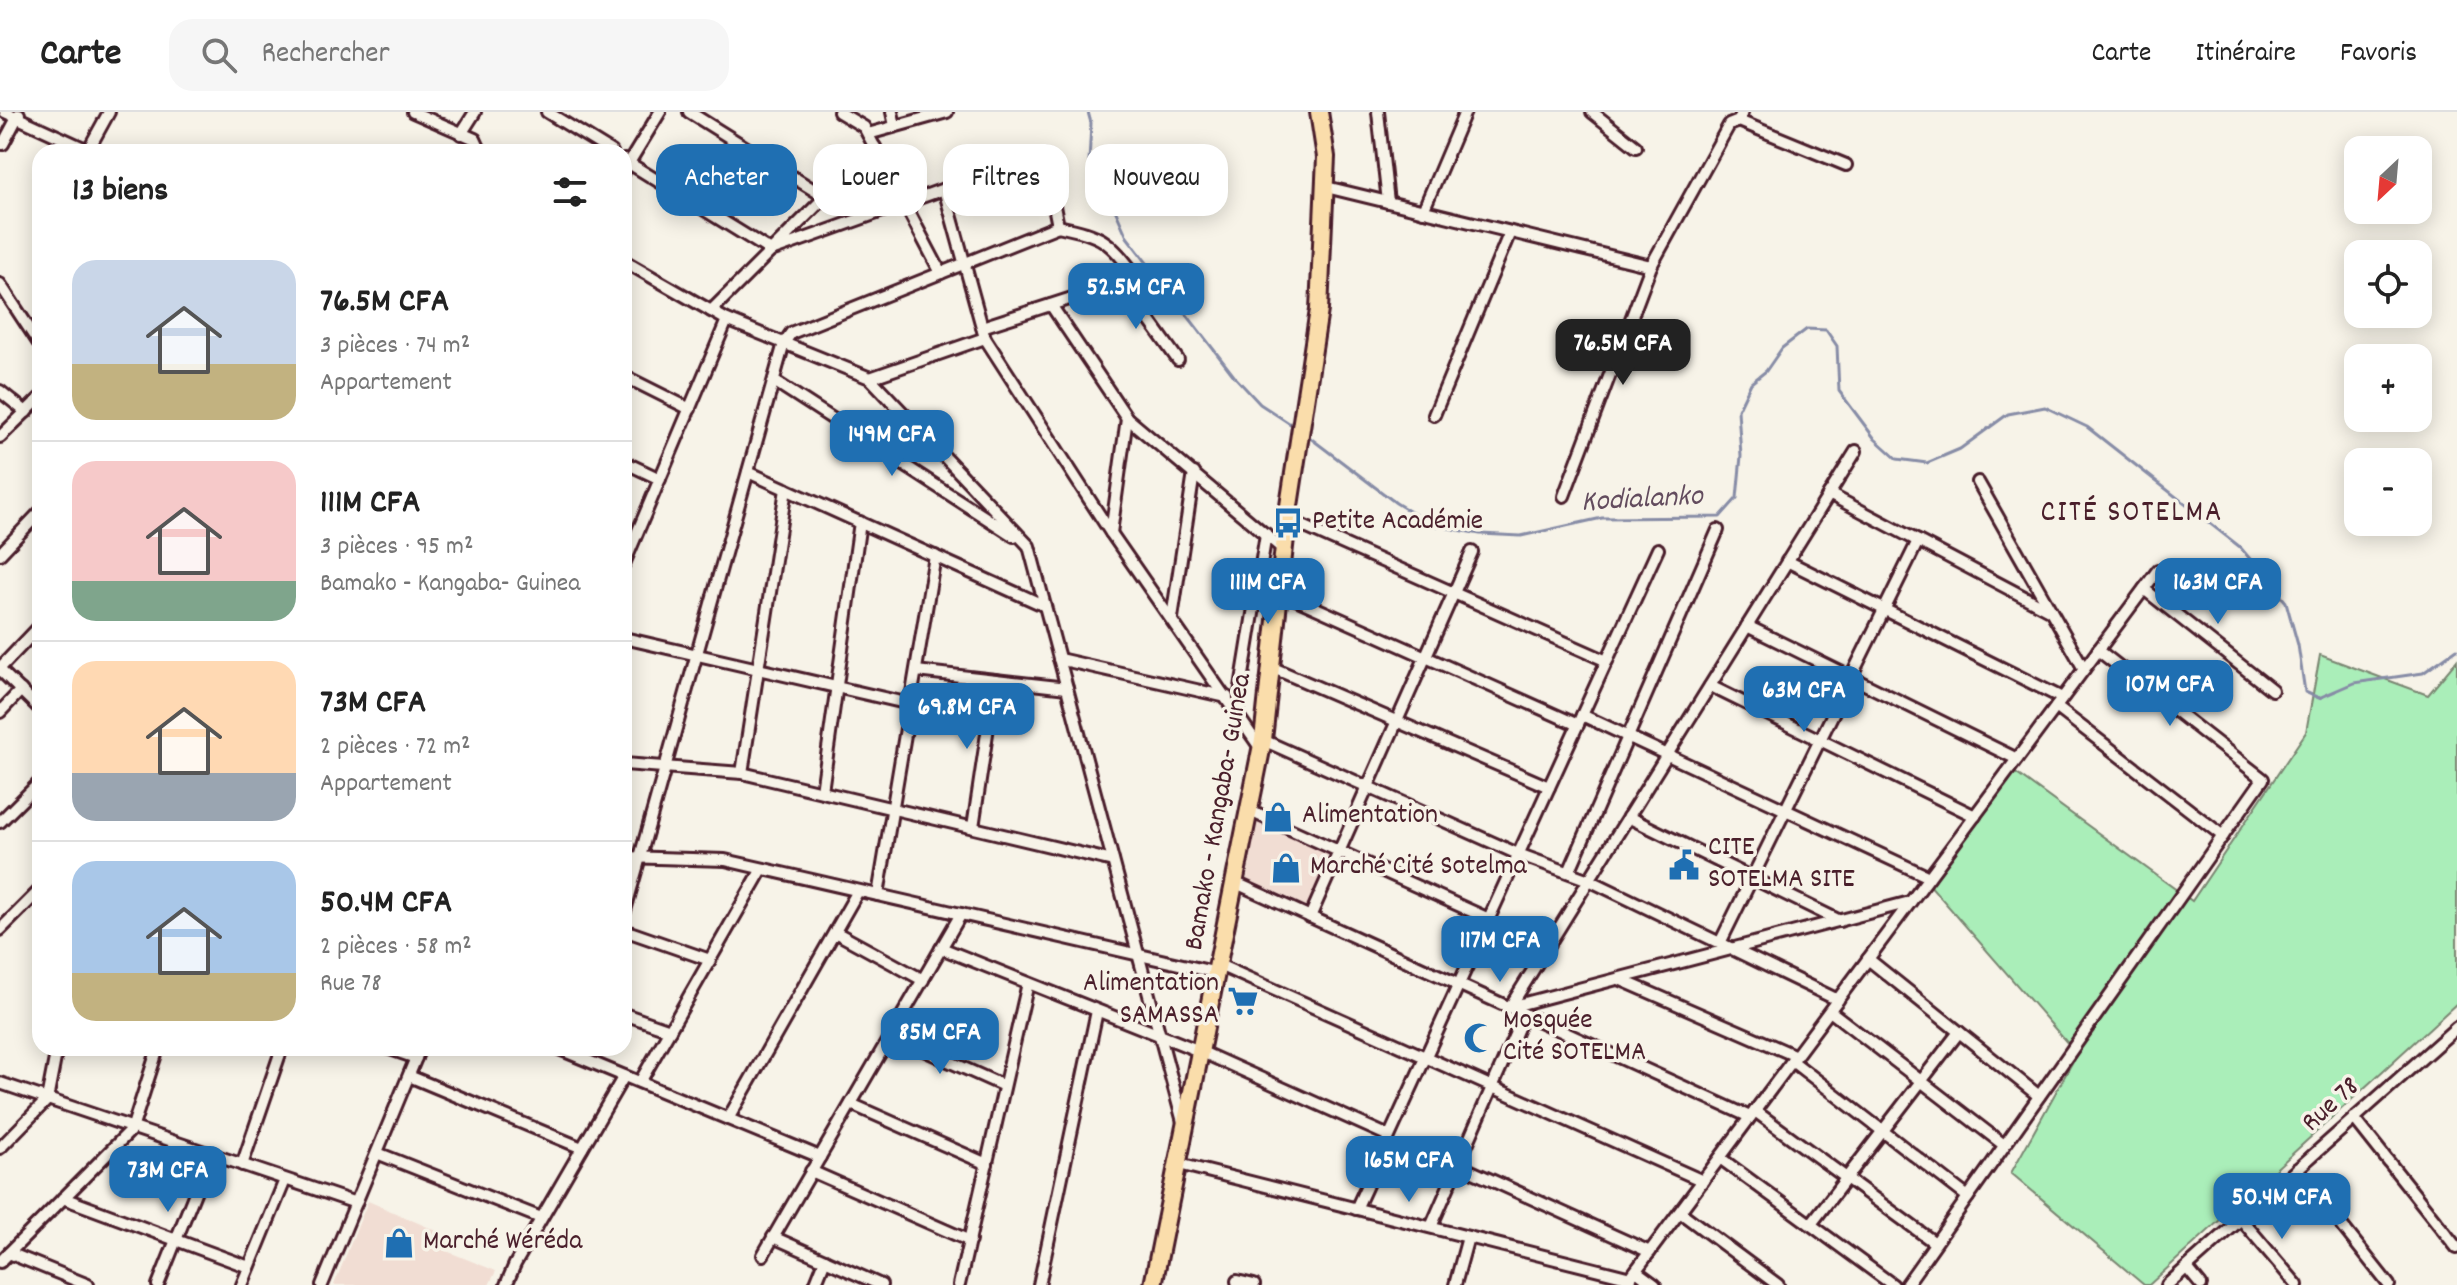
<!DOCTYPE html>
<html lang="fr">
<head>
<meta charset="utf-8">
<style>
	body { margin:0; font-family:Dekko,sans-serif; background:#f6f6f6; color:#222; height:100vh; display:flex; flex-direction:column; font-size:30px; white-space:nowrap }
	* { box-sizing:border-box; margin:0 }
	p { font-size:26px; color:#767676 }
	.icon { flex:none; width:44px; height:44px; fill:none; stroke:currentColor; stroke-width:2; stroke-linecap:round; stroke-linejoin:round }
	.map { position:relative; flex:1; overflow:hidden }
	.side { position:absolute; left:32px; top:32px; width:600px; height:912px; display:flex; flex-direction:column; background:#fff; border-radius:24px; box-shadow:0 4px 20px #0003 }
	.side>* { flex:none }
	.banner { position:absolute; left:656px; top:32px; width:760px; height:72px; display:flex; gap:16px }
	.needle { width:52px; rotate:206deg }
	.buttons { position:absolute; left:2344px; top:24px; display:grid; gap:16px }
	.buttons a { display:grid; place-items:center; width:88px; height:88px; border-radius:16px; background:#fff; box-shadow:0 4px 20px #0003; font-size:40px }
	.price { position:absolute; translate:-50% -68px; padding:0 18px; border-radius:16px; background:#1f6fb2; color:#fff; font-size:26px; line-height:52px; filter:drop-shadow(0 2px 4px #0008) }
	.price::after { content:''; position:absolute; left:50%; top:48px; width:24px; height:18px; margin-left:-12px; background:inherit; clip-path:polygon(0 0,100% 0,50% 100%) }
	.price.selected { background:#222; color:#fff }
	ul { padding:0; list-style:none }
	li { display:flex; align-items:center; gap:24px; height:200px; padding:0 40px }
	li+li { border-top:2px solid #e0e0e0 }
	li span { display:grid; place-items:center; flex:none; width:224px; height:160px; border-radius:24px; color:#555 }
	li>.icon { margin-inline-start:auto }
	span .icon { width:96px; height:96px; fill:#fffc; stroke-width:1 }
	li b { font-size:34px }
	h2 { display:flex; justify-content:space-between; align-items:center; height:96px; padding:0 40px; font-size:34px }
	.chip { padding:0 28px; border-radius:24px; background:#fff; box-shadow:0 4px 20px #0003; font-size:28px; line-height:72px }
	.chip.selected { background:#1f6fb2; color:#fff }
	header { display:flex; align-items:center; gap:48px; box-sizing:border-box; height:112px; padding:0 40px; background:#fff; border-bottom:2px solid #e0e0e0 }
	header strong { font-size:38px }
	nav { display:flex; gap:44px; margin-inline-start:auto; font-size:28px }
	.search { width:560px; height:72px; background:#f6f6f6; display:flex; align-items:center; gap:20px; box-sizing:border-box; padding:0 28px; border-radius:24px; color:#767676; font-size:30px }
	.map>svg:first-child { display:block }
	.built { fill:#f1ddd3 }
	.green { fill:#aaeeb9; stroke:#7a8672; stroke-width:2 }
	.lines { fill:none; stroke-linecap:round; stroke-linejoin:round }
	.stream { stroke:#878ca6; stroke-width:3 }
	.street-casing { stroke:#4a1f2b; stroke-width:16 }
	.primary-casing { stroke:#4a1f2b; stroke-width:22 }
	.street { stroke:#f7f3e8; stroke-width:10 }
	.primary { stroke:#faddab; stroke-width:16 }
	.labels { text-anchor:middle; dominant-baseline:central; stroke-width:7; stroke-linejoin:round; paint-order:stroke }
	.poi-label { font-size:28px; fill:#4a1f2b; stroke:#f7f3e8; text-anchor:start }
	.street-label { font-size:28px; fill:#4a1f2b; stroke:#f7f3e8 }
	.water-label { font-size:30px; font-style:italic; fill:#634c5e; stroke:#f7f3e8 }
	.neighbourhood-label { font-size:30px; letter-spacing:2px; fill:#4a1f2b; stroke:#f7f3e8 }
</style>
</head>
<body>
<header>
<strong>Carte</strong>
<div class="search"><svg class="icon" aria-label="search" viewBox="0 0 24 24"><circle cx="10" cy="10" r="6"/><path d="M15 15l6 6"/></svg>Rechercher</div>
<nav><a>Carte</a><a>Itinéraire</a><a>Favoris</a></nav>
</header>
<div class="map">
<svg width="2457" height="1173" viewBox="0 0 2457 1173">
	<rect width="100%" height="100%" fill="#f7f3e8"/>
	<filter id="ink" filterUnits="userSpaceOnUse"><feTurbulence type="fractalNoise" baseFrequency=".0125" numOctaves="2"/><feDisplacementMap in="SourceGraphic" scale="16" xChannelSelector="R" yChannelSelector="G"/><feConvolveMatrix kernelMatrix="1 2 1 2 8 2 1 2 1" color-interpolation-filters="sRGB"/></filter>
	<g filter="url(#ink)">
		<g class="built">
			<path d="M1257 707 1329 740 1306 798 1246 771Z"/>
			<path d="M368 1089 448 1124 444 1138 496 1159 489 1173H334Z"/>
		</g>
		<path class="green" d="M2320 543 2428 583 2457 548V891L2149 1173H2144L2011 1061 2077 942 1928 771 2014 660 2192 789 2306 620Z"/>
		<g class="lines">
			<g class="stream">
				<path d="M1088 0 1091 11 1089 50 1105 75 1127 125 1234 264 1260 292 1295 315"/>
				<path d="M1305 322 1396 391 1432 413 1480 422 1521 424 1602 406 1720 405 1737 386 1741 344 1738 298 1751 271 1766 259 1782 236 1807 217 1826 218 1837 234 1839 279 1875 327 1897 347 1927 351 1960 337 2008 302 2045 295 2087 315 2240 435 2286 490 2298 533 2305 580 2319 586 2354 571 2423 561 2457 537"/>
			</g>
			<g class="street-casing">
				<g id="street">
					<path d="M5 0 88 38"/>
					<path d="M413 0 475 27 481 40"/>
					<path d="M547 0 612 40"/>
					<path d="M689 0 825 85"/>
					<path d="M839 0 864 15 941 161"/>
					<path d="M892 0 895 14"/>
					<path d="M1378 0 1388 90"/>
					<path d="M1592 0 1636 35"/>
					<path d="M1739 9 1846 53"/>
					<path d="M461 22 475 0"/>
					<path d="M868 22 947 0"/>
					<path d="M3 32 19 2"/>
					<path d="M87 40 109 0"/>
					<path d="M624 48 771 139 944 77 1044 44 1058 114C1105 124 1108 128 1137 165L982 215"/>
					<path d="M624 59 660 0"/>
					<path d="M1326 75 1651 154 1729 13 1739 9 1742 0"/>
					<path d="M944 77 985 226 1111 421 1261 637"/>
					<path d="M1423 99 1465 0"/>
					<path d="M624 149 727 208 870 266 1029 434 1183 1010"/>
					<path d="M1122 170 1178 248"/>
					<path d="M0 172 40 233"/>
					<path d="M1051 193 1127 306 1284 438"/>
					<path d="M711 199 875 35"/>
					<path d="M624 264 690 297"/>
					<path d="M870 266 985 226"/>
					<path d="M774 269 1014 424"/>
					<path d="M0 279 26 300"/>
					<path d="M1434 303 1510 120"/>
					<path d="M0 325 40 286"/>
					<path d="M624 350 660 367"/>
					<path d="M748 360 1045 494"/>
					<path d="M1978 370 2084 557"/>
					<path d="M1829 382 2051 499"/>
					<path d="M1564 384 1651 154"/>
					<path d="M1287 407 1607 549"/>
					<path d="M1111 421 1127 306"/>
					<path d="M0 442 40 400"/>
					<path d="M1787 449 2062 586"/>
					<path d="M624 452 727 208"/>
					<path d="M2144 477 2272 578"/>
					<path d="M1280 480 1578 613"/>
					<path d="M1172 506 1194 361"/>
					<path d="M1747 514 2017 647"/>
					<path d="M624 526 910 592"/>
					<path d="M1059 547 1227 585"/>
					<path d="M1271 555 1549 675"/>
					<path d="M0 556 40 514"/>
					<path d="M0 558 40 597"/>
					<path d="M916 559 1067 576"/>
					<path d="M1710 574 1975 704"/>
					<path d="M2056 595 2223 724"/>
					<path d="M0 600 21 578"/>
					<path d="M1237 600 1266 422"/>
					<path d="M1582 603 1929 765"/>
					<path d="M1263 628 1518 742 1589 768 1838 888"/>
					<path d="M624 652 742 661 1113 749"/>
					<path d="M742 661 786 377"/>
					<path d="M822 679 860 410"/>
					<path d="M1250 699 1489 807"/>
					<path d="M1628 705 1840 809"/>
					<path d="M0 710 40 670"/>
					<path d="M973 715 995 568"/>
					<path d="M624 745 725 748 1218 861"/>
					<path d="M1569 760 1718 418"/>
					<path d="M1236 771 1750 1005"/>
					<path d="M878 783 935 444"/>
					<path d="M624 802 784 231 791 221 1058 114"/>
					<path d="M1310 805 1472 440"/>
					<path d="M0 818 40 778"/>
					<path d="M624 818 710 848"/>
					<path d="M835 820 923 868"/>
					<path d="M1720 831 1918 429"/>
					<path d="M941 836 1202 940 1389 1024"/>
					<path d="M1868 847 2039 984"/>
					<path d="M1219 853 1703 1069"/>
					<path d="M1619 867 1796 944"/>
					<path d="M1510 895 1856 339"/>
					<path d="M1510 895 1910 790"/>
					<path d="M1830 899 2004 1033"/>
					<path d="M624 902 670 918"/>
					<path d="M890 923 1004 974"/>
					<path d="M387 936 416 946"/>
					<path d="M557 936 820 1045"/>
					<path d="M1792 949 1968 1085"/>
					<path d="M409 964 582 1036"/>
					<path d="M640 970 762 757"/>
					<path d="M0 971 356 1091"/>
					<path d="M851 992 987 1052"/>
					<path d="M1755 999 1935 1131"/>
					<path d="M2354 1006 2457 1136"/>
					<path d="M728 1007 858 779"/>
					<path d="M0 1036 47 988 57 936"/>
					<path d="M377 1041 541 1106"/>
					<path d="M1720 1046 1893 1173"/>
					<path d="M1179 1052 1631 1166"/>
					<path d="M242 1053 282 936"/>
					<path d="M1458 1053 1650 1140"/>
					<path d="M2297 1057 2389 1173"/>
					<path d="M811 1059 970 1129"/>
					<path d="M63 1086 249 1155"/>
					<path d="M1356 1097 1658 437"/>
					<path d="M1680 1100 1778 1173"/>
					<path d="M2241 1107 2297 1173"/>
					<path d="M1811 1112 1959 920"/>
					<path d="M1431 1115 1524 902"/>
					<path d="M773 1125 881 1173"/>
					<path d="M9 1141 88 1173"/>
					<path d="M763 1143 961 802"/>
					<path d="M0 1150 132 1017 158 936"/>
					<path d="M2187 1156 2201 1173"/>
					<path d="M1636 1159 1655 1173"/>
					<path d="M158 1173 210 1043"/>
					<path d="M242 1173 285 1068"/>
					<path d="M322 1173 420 936"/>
					<path d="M506 1173 515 1152 624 964"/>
					<path d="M815 1173 825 1148"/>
					<path d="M959 1173 1028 871"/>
					<path d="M1039 1173 1097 899"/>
					<path d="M1238 1173 1237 1169 1254 1173"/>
					<path d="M1455 1173 1468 1125"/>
					<path d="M1625 1173 2158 458"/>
					<path d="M1906 1173 2263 667 2098 538"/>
					<path d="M2167 1173 2457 915"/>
				</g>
			</g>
			<g class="primary-casing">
				<path id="primary" d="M1153 1173 1263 628 1287 407 1319 198 1326 45 1319 0"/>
			</g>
			<use href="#street" class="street"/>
			<use href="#primary" class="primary"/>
		</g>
	</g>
	<defs>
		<g id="bus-bare" transform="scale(2.4)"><path d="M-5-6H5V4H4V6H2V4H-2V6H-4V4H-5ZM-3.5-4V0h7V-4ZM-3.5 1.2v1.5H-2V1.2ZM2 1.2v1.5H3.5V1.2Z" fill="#1f6fb2" stroke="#f7f3e8" stroke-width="2.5" paint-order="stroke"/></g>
		<g id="shop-bare" transform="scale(2.4)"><path d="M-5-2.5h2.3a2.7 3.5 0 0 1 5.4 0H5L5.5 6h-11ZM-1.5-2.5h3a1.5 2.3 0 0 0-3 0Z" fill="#1f6fb2" stroke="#f7f3e8" stroke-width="2.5" paint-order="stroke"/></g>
		<g id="civic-bare" transform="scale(2.4)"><path d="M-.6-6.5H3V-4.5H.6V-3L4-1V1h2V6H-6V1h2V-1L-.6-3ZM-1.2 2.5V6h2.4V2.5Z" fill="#1f6fb2" stroke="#f7f3e8" stroke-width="2.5" paint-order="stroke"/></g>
		<g id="supermarket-bare" transform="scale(2.4)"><path d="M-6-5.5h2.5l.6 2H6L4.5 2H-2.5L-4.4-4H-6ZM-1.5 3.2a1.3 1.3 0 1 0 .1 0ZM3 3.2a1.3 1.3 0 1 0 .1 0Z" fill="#1f6fb2" stroke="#f7f3e8" stroke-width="2.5" paint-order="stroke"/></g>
		<g id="mosque-bare" transform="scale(2.4)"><path d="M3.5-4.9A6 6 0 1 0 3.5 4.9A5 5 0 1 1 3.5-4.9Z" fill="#1f6fb2" stroke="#f7f3e8" stroke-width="2.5" paint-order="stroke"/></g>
	</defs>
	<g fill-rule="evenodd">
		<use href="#bus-bare" x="1288" y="411"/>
		<use href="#shop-bare" x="1278" y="705"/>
		<use href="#civic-bare" x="1684" y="753"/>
		<use href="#shop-bare" x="1286" y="756"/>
		<use href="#supermarket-bare" x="1243" y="889"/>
		<use href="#mosque-bare" x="1479" y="926"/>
		<use href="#shop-bare" x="399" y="1131"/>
	</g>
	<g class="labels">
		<g class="poi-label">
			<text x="1312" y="411">Petite Académie</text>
			<text x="1302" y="705">Alimentation</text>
			<text x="1708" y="737">CITE<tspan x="1708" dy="32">SOTELMA SITE</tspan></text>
			<text x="1310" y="756">Marché Cité Sotelma</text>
			<text x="1219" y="873" text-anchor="end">Alimentation<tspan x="1219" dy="32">SAMASSA</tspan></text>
			<text x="1503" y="910">Mosquée<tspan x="1503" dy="32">Cité SOTELMA</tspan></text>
			<text x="423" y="1131">Marché Wéréda</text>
		</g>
		<g class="street-label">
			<text transform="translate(1220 700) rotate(-80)">Bamako - Kangaba- Guinea</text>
			<text transform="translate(2332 994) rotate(-42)">Rue 78</text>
		</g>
		<g class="water-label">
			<text transform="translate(1642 389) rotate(-3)">Kodialanko</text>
		</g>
		<g class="neighbourhood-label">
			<text x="2132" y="402">CITÉ SOTELMA</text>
		</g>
	</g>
</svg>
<div class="buttons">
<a><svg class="needle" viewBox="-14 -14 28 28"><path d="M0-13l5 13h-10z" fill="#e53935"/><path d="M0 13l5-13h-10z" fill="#767676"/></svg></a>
<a><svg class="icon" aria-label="locate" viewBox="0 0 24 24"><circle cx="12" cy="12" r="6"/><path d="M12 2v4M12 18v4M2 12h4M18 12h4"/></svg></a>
<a>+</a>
<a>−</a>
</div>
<b class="price" style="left:1136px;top:219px">52.5M CFA</b>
<b class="price selected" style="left:1623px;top:275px">76.5M CFA</b>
<b class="price" style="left:892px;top:366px">149M CFA</b>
<b class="price" style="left:1268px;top:514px">111M CFA</b>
<b class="price" style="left:2218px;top:514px">163M CFA</b>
<b class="price" style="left:2170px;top:616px">107M CFA</b>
<b class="price" style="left:1804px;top:622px">63M CFA</b>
<b class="price" style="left:967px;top:639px">69.8M CFA</b>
<b class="price" style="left:1500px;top:872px">117M CFA</b>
<b class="price" style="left:940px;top:964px">85M CFA</b>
<b class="price" style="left:1409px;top:1092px">165M CFA</b>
<b class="price" style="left:168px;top:1102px">73M CFA</b>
<b class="price" style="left:2282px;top:1129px">50.4M CFA</b>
<div class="banner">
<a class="chip selected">Acheter</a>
<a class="chip">Louer</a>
<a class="chip">Filtres</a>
<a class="chip">Nouveau</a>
</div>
<section class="side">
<h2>13 biens<svg class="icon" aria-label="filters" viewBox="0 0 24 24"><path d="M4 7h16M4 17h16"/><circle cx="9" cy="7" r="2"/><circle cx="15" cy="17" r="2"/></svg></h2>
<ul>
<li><span style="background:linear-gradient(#c9d6e8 65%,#c2b280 0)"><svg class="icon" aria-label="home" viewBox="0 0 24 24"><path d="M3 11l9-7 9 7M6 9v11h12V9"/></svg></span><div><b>76.5M CFA</b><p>3 pièces · 74 m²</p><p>Appartement</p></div></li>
<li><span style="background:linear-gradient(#f6c9c9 75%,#7fa58c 0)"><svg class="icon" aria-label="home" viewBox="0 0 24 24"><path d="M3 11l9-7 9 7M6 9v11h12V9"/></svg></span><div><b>111M CFA</b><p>3 pièces · 95 m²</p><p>Bamako - Kangaba- Guinea</p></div></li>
<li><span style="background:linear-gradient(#ffd9b3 70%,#9aa5b1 0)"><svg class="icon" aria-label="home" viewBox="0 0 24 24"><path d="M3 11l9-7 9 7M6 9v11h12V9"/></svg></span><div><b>73M CFA</b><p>2 pièces · 72 m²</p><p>Appartement</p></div></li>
<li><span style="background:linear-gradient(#a9c7e8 70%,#c2b280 0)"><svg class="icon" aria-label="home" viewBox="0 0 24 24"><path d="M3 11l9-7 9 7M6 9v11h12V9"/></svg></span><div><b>50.4M CFA</b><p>2 pièces · 58 m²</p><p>Rue 78</p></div></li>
</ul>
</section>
</div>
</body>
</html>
